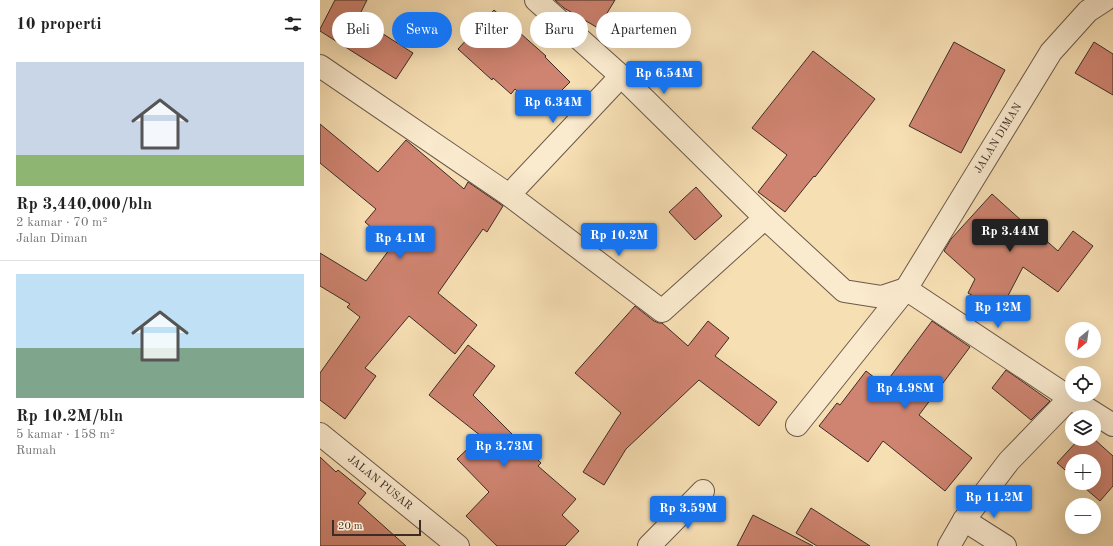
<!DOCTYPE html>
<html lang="id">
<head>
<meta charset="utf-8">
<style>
	body { margin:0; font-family:"Old Standard TT",serif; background:#f6f6f6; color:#222; height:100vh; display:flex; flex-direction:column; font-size:15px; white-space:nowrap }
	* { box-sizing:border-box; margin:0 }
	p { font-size:13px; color:#767676 }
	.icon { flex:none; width:22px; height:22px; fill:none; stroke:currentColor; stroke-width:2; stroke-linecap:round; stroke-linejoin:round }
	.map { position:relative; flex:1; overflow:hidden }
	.side { display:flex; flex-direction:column; background:#fff; width:320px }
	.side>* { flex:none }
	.banner { position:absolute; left:12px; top:12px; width:380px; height:36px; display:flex; gap:8px }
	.needle { width:26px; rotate:209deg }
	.tools { position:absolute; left:745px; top:322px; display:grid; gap:8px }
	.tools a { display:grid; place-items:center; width:36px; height:36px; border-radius:50%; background:#fff; box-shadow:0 4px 16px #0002; font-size:20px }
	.scale { position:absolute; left:12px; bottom:10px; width:89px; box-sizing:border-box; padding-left:4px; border:2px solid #3c2c26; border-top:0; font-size:11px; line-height:14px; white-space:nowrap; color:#3c2c26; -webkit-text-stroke:3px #faeace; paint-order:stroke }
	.price { position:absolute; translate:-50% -34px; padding:0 9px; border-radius:4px; background:#1a73e8; color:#fff; font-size:13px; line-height:26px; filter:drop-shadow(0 1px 2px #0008) }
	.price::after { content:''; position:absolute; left:50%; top:24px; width:12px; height:9px; margin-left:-6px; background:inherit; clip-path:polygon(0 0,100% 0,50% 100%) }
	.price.on { background:#222; color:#fff }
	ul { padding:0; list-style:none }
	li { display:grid; align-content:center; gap:8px; height:212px; padding:0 16px }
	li+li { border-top:1px solid #e0e0e0 }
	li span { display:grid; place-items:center; height:124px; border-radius:0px; color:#555 }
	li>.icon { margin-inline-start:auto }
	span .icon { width:72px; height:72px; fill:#fffc; stroke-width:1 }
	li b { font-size:17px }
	h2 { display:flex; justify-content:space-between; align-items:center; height:48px; padding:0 16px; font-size:17px }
	.chip { padding:0 14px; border-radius:18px; background:#fff; box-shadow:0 4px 16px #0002; font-size:14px; line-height:36px }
	.chip.on { background:#1a73e8; color:#fff }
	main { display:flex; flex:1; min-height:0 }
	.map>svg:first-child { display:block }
	.building { fill:#cf8471; stroke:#3c2c26 }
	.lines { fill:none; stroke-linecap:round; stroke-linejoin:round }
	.minor-casing { stroke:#6b594a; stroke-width:24 }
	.minor { stroke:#faeace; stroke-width:22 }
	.labels { text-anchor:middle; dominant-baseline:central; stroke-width:3; stroke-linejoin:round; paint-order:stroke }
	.street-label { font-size:11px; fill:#3c2c26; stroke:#faeace }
</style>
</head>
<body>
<main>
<section class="side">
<h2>10 properti<svg class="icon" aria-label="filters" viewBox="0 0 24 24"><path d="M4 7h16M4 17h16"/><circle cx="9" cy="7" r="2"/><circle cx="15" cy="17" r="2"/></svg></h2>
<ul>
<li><span style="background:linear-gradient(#c9d6e8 75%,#8fb573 0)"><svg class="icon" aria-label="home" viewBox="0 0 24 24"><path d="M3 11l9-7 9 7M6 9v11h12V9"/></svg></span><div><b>Rp 3,440,000/bln</b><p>2 kamar · 70 m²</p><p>Jalan Diman</p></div></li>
<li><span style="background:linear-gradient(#bfe0f5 60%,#7fa58c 0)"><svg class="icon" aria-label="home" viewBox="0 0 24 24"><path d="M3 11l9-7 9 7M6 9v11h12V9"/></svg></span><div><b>Rp 10.2M/bln</b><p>5 kamar · 158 m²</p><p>Rumah</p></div></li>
</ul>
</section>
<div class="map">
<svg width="793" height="546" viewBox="0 0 793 546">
	<rect width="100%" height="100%" fill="#f7dfb4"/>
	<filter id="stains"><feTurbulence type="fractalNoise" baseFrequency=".005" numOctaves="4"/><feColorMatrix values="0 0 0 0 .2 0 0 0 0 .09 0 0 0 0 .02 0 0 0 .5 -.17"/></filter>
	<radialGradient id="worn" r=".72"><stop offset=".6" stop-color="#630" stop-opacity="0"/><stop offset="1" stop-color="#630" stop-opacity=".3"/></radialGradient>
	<g class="building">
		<path d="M15 0H47L38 18 93 53 76 79 0 31V29Z"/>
		<path d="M235 0H295L278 28 244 8Z"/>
		<path d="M174 10 226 56 225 57 250 82 220 112 195 89 191 94 173 78 172 80 138 49Z"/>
		<path d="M634 42 685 70 641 153 589 126Z"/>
		<path d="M774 42 793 54V95L755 73Z"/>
		<path d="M493 51 555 99 495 177 494 176 465 212 438 192 467 155 432 128Z"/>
		<path d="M0 124 58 172 86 140 144 189 148 182 183 206 167 232 163 229 118 293 157 325 135 354 89 316 45 368 56 376 25 419 0 400V373L40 317 27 307 30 304 0 286V253L46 281 72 246 45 222 56 209 0 163Z"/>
		<path d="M376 187 402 216 375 240 349 212Z"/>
		<path d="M672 194 703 222 704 221 738 251 753 231 773 246 738 292 703 267 680 311 648 293 655 279 624 251 631 239Z"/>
		<path d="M315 306 334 321 339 323H342L368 346 388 321 409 338 395 356 457 402 439 426 379 380 306 449 284 485 263 472 298 417 301 413 255 373Z"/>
		<path d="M612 321 650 347 599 415 652 458 625 491 563 441 548 462 499 426 517 403 520 405 546 371 564 385Z"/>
		<path d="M148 345 175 366 153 395 221 463 218 466 256 499 242 515 259 531 245 546H177L146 516 169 492 137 459 161 436 109 395Z"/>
		<path d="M686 370 730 401 711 420 672 388Z"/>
		<path d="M759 439H774L793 456V486L780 501 759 483H774V461H752V476L737 463Z"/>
		<path d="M0 457 16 472 18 470 46 493 38 503 86 546H0Z"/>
		<path d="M491 508 550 546H497L476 533Z"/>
		<path d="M433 515 493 546H417Z"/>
	</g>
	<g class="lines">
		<g class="minor-casing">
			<g id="minor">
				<path d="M216 0 301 76 445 218"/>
				<path d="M0 66 189 195 342 311 445 218 524 291 562 297 586 289"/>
				<path d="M189 195 301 76"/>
				<path d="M586 289 750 398 793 425"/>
				<path id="s1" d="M477 425 586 289 731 52 768 11 785 0"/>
				<path id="s2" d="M0 434 138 546"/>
				<path d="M644 520 685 546"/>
				<path d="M329 546 383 491"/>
				<path d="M629 546 644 520 689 461 750 398"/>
			</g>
		</g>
		<use href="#minor" class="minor"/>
	</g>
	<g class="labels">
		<g class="street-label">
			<text stroke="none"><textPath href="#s1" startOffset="351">JALAN DIMAN</textPath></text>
			<text stroke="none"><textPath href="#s2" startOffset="77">JALAN PUSAR</textPath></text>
		</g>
	</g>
	<rect width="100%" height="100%" filter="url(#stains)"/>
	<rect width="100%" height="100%" fill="url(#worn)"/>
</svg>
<div class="tools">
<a><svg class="needle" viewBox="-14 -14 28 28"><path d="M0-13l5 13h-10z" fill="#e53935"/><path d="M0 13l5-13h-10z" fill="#767676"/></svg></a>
<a><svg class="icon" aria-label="locate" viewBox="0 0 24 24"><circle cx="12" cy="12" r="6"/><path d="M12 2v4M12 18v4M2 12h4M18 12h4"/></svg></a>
<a><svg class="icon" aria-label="layers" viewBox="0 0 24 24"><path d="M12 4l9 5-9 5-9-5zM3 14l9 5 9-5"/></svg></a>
<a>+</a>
<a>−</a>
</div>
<div class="scale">20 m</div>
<b class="price" style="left:344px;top:95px">Rp 6.54M</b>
<b class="price" style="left:233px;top:124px">Rp 6.34M</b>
<b class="price on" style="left:690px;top:253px">Rp 3.44M</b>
<b class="price" style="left:299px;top:257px">Rp 10.2M</b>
<b class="price" style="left:80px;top:260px">Rp 4.1M</b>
<b class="price" style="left:678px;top:329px">Rp 12M</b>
<b class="price" style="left:585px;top:410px">Rp 4.98M</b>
<b class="price" style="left:184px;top:468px">Rp 3.73M</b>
<b class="price" style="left:674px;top:519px">Rp 11.2M</b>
<b class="price" style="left:368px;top:530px">Rp 3.59M</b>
<div class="banner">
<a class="chip">Beli</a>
<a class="chip on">Sewa</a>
<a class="chip">Filter</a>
<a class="chip">Baru</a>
<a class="chip">Apartemen</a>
</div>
</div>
</main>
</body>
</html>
